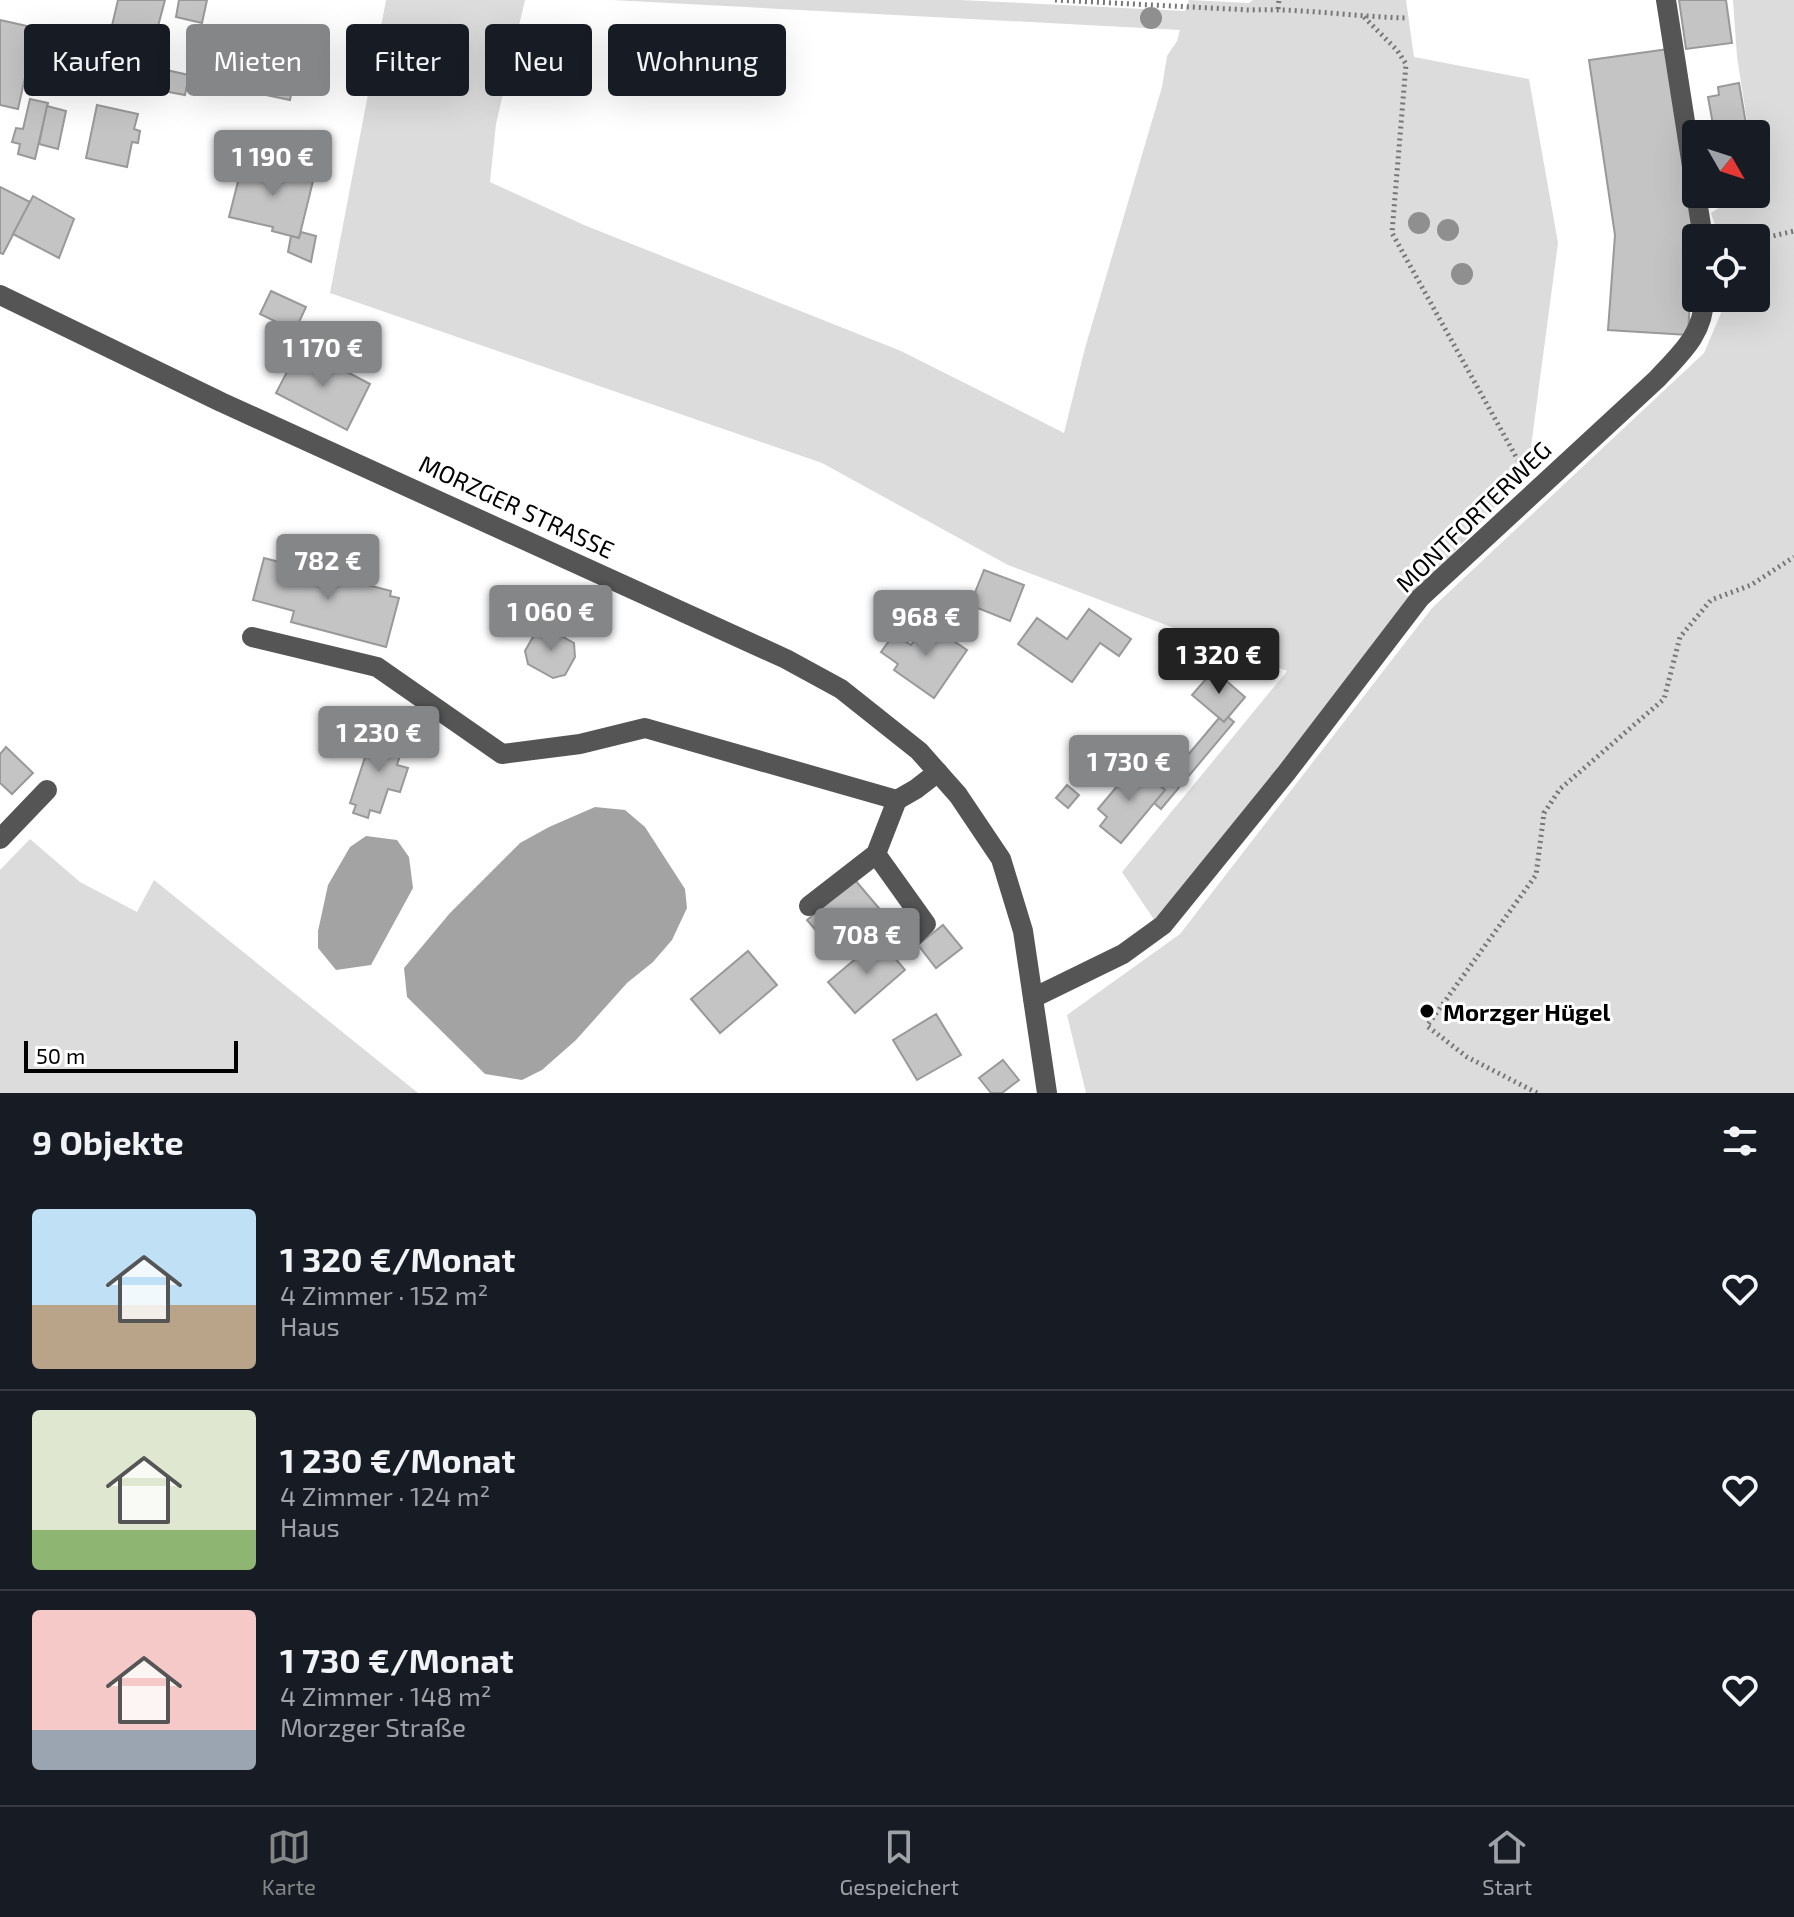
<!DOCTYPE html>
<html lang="de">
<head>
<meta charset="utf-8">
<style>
	body { margin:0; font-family:"Exo 2",sans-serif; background:#20242c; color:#f1f3f6; height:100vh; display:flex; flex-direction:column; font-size:30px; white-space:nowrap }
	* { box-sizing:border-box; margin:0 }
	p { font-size:26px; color:#9ea1a6 }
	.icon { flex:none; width:44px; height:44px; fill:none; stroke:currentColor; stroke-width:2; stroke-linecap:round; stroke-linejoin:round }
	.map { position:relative; height:1093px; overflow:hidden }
	.details { display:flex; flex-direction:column; background:#171b24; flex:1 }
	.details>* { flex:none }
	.banner { position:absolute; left:24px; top:24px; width:800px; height:72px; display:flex; gap:16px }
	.needle { width:52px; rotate:129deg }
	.controls { position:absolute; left:1682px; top:120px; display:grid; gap:16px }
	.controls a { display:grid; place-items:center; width:88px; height:88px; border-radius:8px; background:#171b24; box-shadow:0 8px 32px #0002; font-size:40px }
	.scale { position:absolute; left:24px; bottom:20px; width:214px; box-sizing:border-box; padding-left:8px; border:4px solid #000; border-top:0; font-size:22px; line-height:28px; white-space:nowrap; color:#000; -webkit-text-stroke:6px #fff; paint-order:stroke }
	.price { position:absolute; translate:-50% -68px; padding:0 18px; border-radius:8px; background:#858687; color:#fff; font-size:26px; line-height:52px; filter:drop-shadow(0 2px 4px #0008) }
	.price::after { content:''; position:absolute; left:50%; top:48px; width:24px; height:18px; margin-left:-12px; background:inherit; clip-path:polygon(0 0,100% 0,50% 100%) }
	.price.current { background:#222; color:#fff }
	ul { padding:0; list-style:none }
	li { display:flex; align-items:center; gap:24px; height:200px; padding:0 32px }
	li+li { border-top:2px solid #363941 }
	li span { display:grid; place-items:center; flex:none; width:224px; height:160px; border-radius:8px; color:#555 }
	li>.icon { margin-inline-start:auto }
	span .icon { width:96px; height:96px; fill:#fffc; stroke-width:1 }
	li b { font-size:34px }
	h2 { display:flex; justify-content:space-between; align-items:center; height:96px; padding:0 32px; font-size:34px }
	.tag { padding:0 28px; border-radius:8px; background:#171b24; box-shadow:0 8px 32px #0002; font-size:28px; line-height:72px }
	.tag.current { background:#858687; color:#fff }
	.menu { display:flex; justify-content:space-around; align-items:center; height:112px; border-top:2px solid #363941; background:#171b24; font-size:22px; color:#9ea1a6 }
	.menu a { display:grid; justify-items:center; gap:4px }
	.menu .current { color:#858687 }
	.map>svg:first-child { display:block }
	.green { fill:#dcdcdc }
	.water { fill:#a3a3a3 }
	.building { fill:#c4c4c4; stroke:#999; stroke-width:2 }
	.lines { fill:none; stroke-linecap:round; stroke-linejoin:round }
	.path { stroke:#777; stroke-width:5; stroke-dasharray:2 4; stroke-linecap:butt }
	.minor { stroke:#555; stroke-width:20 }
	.tree { fill:#8f8f8f }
	.poi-dot { fill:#000; stroke:#fff; stroke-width:3 }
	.labels { text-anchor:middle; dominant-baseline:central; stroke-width:6; stroke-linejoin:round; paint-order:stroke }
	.street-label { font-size:24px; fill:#000; stroke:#fff }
	.poi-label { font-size:24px; font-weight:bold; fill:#000; stroke:#fff; text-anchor:start }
</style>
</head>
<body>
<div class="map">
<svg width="1794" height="1093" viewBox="0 0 1794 1093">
	<rect width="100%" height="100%" fill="#fff"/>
	<g class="green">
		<path d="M386 0H525L496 124 490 182 584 225 901 351 1064 433 1085 348 1162 87 1167 56 1177 41 1180 30 612 0H959L1185 11 1189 0 1249 3 1253 0H1406L1414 57 1529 79 1558 243 1530 454 1520 462 1493 510 1435 573 1242 821 1155 921 1122 872 1287 671 1008 565 822 463 330 293Z"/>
		<path d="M1733 0H1794V1093H1086L1067 1015 1180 934 1432 608 1704 353 1721 313 1724 298H1756V238H1719L1711 213 1739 194H1756V134H1749L1737 57Z"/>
		<path d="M30 839 80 882 137 912 154 880 418 1093H0V870Z"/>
	</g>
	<g class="water">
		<path d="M595 807 625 810 645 827 685 889 687 908 672 940 653 962 627 983 576 1040 542 1070 522 1080 485 1074 407 997 404 968 450 913 520 843 549 827Z"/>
		<path d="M366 836 397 840 409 857 413 888 371 965 336 970 318 948V931L328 885 350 847Z"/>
	</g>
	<g class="building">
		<path d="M118 0H165L153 45 110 34Z"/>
		<path d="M179 0H207L202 23 176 17Z"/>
		<path d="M1679 0H1726L1732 43 1686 49Z"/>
		<path d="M0 20 36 28 18 109 0 105Z"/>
		<path d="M263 41 300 48 290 100 217 85 224 50 260 57Z"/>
		<path d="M138 47 163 54 158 70 133 64Z"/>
		<path d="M1669 49 1694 229 1688 335 1608 330 1615 235 1589 60Z"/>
		<path d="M162 69 189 75 185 95 158 90Z"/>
		<path d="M1739 83 1746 124 1714 130 1708 97 1719 95 1718 87Z"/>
		<path d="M30 99 48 103 35 159 18 154 20 144 12 142 16 128 23 129Z"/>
		<path d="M97 105 138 114 134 129 140 131 138 143 132 142 127 167 86 158Z"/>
		<path d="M47 106 66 111 58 149 39 144Z"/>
		<path d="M243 162 283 171 284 165 315 173 299 238 272 231 273 227 229 217Z"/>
		<path d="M0 187 30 202 3 254 0 253Z"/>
		<path d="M33 196 74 219 59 258 13 234Z"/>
		<path d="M301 232 316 236 311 262 288 252 291 236 299 238Z"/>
		<path d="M271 291 306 307 295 331 260 314Z"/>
		<path d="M300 347 370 384 347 430 276 393Z"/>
		<path d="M264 558 391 591 390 596 399 598 386 647 291 622 294 611 253 600Z"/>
		<path d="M984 570 1024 585 1010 621 970 605Z"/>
		<path d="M1089 609 1131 639 1119 656 1100 643 1072 682 1018 644 1037 618 1067 639Z"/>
		<path d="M926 622 967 650 934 698 894 670 898 664 881 652 894 634 911 645Z"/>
		<path d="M547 628 574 643 575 657 565 675 553 678 528 664 525 651 534 635Z"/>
		<path d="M1214 670 1245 697 1224 722 1192 695Z"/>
		<path d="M1228 717 1234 722 1161 809 1154 803 1165 790 1158 784 1163 777 1167 780 1219 718 1224 722Z"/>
		<path d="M374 730 405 740 397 765 408 768 400 792 388 789 380 813 370 810 368 818 353 813 356 805 350 803Z"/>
		<path d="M6 747 33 773 12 794 0 783V754Z"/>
		<path d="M1135 765 1165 790 1121 843 1100 826 1107 817 1098 809Z"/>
		<path d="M1067 785 1079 795 1068 808 1056 798Z"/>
		<path d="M855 880 900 933 885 946 879 939 871 946 845 915 821 936 807 920Z"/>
		<path d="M943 925 962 948 936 968 918 945Z"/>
		<path d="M879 939 905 970 855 1013 828 982Z"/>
		<path d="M748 951 777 985 720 1033 691 999Z"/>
		<path d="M936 1014 961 1055 917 1080 893 1040Z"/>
		<path d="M1003 1060 1019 1080 1002 1093H991L979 1078Z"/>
	</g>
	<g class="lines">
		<g class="path">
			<path d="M1055 0 1249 10C1302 8 1355 17 1408 18"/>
			<path d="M1278 9 1279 0"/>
			<path d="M1364 17 1397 50 1406 64 1392 233 1525 473"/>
			<path d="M1756 240 1794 231"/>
			<path d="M279 367 287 371"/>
			<path d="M1537 1093 1467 1057 1427 1026 1536 875 1544 813 1560 789 1664 699 1680 637 1711 600 1751 585 1794 557"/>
		</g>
		<g class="minor">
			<path d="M1666 0 1696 192"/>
			<path d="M1696 194 1703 238"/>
			<path d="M0 295 221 402 786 659 841 689 919 751 958 795 1001 859 1023 931 1047 1093"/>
			<path d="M252 637 377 667 502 754 580 744 645 728 897 800"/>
			<path d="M0 839 47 790"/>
			<path d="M876 854 926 924 906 944"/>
			<path d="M809 906 876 854 897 800 916 789 938 772"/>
			<path d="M1033 998 1123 954 1163 925 1287 772 1420 598 1657 379C1680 354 1704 334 1704 298"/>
		</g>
	</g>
	<g class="tree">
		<circle cx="1151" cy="18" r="11"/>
		<circle cx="1419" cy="223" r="11"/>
		<circle cx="1448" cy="230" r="11"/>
		<circle cx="1462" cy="274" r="11"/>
	</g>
	<circle class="poi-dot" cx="1427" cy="1011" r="8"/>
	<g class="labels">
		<g class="street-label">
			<text transform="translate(517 506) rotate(25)">MORZGER STRASSE</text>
			<text transform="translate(1473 516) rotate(-44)">MONTFORTERWEG</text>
		</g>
		<g class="poi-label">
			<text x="1443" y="1011">Morzger Hügel</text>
		</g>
	</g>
</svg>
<div class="controls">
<a><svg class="needle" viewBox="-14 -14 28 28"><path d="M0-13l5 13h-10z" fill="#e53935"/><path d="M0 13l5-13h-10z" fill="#9ea1a6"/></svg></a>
<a><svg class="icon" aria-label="locate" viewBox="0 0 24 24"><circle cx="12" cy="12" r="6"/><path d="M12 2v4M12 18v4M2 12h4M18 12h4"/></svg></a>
</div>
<div class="scale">50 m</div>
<b class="price" style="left:273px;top:198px">1 190 €</b>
<b class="price" style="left:323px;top:389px">1 170 €</b>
<b class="price" style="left:328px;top:602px">782 €</b>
<b class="price" style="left:551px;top:653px">1 060 €</b>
<b class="price" style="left:926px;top:658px">968 €</b>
<b class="price current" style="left:1219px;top:696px">1 320 €</b>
<b class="price" style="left:379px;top:774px">1 230 €</b>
<b class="price" style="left:1129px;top:803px">1 730 €</b>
<b class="price" style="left:867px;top:976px">708 €</b>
<div class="banner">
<a class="tag">Kaufen</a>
<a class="tag current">Mieten</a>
<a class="tag">Filter</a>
<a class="tag">Neu</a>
<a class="tag">Wohnung</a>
</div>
</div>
<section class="details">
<h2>9 Objekte<svg class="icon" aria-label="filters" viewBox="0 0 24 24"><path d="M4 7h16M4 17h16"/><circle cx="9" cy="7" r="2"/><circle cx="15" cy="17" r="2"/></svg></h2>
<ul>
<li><span style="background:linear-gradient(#bfe0f5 60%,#b9a48a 0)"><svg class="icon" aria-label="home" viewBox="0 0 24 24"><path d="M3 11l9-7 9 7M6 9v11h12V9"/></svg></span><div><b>1 320 €/Monat</b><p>4 Zimmer · 152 m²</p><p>Haus</p></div><svg class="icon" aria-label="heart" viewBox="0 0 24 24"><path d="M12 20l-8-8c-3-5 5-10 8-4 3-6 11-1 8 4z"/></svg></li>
<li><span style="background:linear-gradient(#dfe7d0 75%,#8fb573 0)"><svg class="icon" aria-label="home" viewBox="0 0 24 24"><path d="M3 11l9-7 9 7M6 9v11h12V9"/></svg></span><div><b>1 230 €/Monat</b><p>4 Zimmer · 124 m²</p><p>Haus</p></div><svg class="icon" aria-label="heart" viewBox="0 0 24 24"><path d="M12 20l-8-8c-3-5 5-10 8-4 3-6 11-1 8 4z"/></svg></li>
<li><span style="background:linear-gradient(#f6c9c9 75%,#9aa5b1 0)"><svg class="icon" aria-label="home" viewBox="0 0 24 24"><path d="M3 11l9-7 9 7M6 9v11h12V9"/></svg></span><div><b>1 730 €/Monat</b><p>4 Zimmer · 148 m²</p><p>Morzger Straße</p></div><svg class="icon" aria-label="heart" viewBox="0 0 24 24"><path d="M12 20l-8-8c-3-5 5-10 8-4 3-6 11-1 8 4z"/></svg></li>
</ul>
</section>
<nav class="menu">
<a class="current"><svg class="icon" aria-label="map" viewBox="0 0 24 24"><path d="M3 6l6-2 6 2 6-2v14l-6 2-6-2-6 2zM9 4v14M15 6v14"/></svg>Karte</a>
<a><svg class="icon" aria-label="saved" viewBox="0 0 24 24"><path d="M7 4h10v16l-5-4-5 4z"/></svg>Gespeichert</a>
<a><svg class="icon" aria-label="home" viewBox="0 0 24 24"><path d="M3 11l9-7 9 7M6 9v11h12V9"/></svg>Start</a>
</nav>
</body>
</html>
